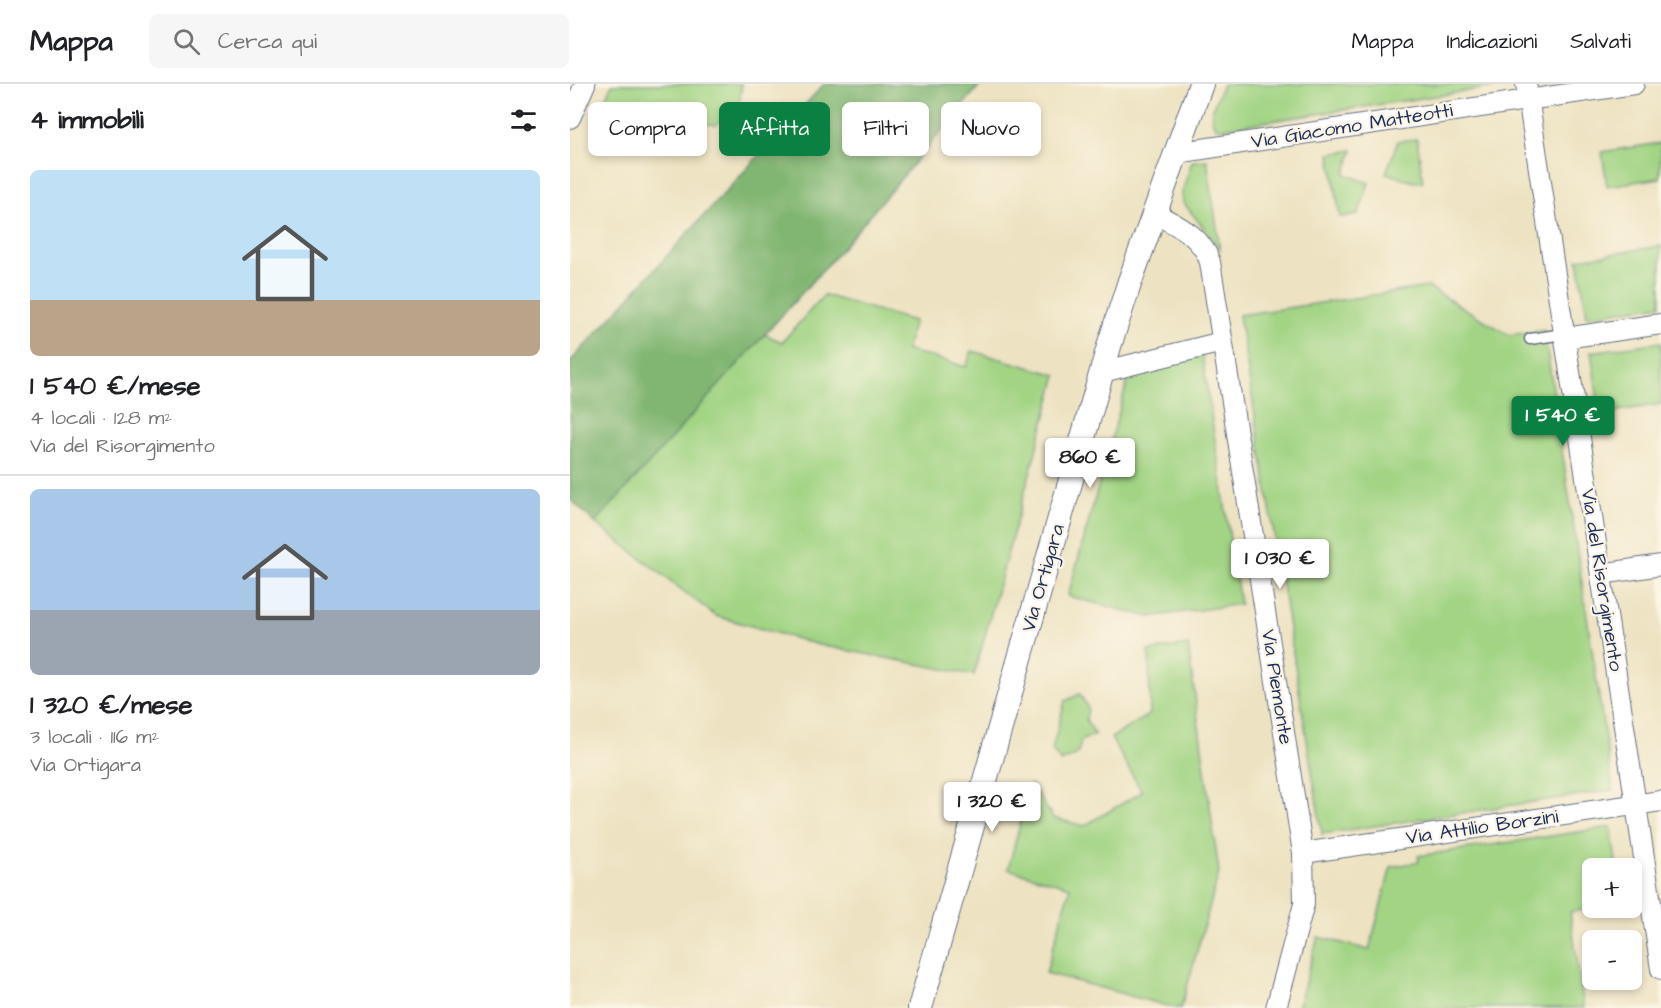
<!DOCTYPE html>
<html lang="it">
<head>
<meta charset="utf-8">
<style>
	body { margin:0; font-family:"Architects Daughter",sans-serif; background:#f6f6f6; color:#202124; height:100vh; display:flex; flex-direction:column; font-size:22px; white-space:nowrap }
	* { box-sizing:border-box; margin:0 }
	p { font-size:20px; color:#757577 }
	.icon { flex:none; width:33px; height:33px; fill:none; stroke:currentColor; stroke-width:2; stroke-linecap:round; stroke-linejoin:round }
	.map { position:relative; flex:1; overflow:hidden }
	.details { display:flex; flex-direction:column; background:#fff; width:570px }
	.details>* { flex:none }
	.hud { position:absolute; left:18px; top:18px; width:570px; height:54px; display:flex; gap:12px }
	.tools { position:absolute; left:1012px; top:774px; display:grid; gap:12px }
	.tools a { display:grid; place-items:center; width:60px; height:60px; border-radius:9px; background:#fff; box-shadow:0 3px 9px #0003; font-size:30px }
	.price { position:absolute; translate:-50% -51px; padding:0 14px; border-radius:6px; background:#fff; color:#222; font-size:20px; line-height:39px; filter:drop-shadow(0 2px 3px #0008) }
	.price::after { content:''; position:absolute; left:50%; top:36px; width:18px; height:14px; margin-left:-9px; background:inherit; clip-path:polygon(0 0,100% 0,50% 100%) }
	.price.selected { background:#0b8043; color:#fff }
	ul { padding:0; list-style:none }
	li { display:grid; align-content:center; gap:12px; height:318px; padding:0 30px }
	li+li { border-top:2px solid #e0e0e0 }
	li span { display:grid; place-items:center; height:186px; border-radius:9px; color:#555 }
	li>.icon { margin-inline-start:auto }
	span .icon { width:108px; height:108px; fill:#fffc; stroke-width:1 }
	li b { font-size:26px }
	h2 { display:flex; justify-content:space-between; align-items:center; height:72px; padding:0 30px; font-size:26px }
	.pill { padding:0 21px; border-radius:9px; background:#fff; box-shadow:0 3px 9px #0003; font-size:21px; line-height:54px }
	.pill.selected { background:#0b8043; color:#fff }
	header { display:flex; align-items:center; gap:36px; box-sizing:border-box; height:84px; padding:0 30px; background:#fff; border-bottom:2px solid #e0e0e0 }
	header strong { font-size:28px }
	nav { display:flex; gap:33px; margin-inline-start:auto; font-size:21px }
	.search { width:420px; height:54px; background:#f6f6f6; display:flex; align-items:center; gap:15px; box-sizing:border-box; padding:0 21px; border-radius:9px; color:#757577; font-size:22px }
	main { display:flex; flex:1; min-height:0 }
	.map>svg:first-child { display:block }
	.green { fill:#a2d484; stroke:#5e8271; stroke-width:1.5 }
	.forest { fill:#81b672; stroke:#4e7268; stroke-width:1.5 }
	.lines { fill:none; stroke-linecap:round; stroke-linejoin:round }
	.service-casing { stroke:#646e81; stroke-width:13 }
	.minor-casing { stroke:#646e81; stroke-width:22 }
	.tertiary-casing { stroke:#646e81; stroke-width:26 }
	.service { stroke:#fff; stroke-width:10 }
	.minor { stroke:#fff; stroke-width:20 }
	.tertiary { stroke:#fff; stroke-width:24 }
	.labels { text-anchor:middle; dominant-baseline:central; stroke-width:4.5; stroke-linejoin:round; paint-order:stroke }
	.street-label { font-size:20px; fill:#1b2f5e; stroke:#fcf5e5 }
</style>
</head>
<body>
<header>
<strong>Mappa</strong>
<div class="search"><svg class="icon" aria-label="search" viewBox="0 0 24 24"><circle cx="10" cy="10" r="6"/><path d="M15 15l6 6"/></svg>Cerca qui</div>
<nav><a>Mappa</a><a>Indicazioni</a><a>Salvati</a></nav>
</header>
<main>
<section class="details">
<h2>4 immobili<svg class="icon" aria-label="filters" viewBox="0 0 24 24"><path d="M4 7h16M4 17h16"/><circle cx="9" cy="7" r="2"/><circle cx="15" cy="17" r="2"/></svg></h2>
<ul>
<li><span style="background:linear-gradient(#bfe0f5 70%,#b9a48a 0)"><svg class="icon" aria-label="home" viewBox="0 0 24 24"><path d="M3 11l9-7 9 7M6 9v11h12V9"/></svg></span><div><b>1 540 €/mese</b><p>4 locali · 128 m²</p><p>Via del Risorgimento</p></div></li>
<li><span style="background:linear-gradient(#a9c7e8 65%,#9aa5b1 0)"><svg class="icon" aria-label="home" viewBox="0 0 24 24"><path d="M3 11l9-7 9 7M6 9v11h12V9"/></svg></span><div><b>1 320 €/mese</b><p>3 locali · 116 m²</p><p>Via Ortigara</p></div></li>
</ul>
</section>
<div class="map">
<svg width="1091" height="924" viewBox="0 0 1091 924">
	<rect width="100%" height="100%" fill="#fcf5e5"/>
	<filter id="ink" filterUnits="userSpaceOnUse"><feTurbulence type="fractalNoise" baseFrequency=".0167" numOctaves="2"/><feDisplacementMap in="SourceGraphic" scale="12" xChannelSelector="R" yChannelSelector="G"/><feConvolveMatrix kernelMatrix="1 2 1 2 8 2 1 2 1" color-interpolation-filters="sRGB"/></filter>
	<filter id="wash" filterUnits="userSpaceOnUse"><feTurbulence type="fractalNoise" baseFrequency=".008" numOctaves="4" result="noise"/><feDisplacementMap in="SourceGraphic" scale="24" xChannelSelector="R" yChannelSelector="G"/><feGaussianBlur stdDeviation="1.35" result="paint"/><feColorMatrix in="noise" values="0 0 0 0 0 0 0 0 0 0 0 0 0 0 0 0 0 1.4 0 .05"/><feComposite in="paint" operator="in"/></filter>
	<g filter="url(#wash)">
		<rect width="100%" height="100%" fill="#ede2c1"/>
		<g class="green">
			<path d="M42 0H172L169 19 146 41 31 24Z"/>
			<path d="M653 0H931L932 2 654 44H648C634 34 648 13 653 0Z"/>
			<path d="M847 55 853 97 844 98 816 89 828 57Z"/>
			<path d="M1091 59 1090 94 1037 102 1032 68Z"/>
			<path d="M783 66 775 90 799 99 788 131 770 133 760 70Z"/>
			<path d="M637 76 650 165 613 118 612 108 622 77Z"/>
			<path d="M1091 162V221L1017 232 1008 175Z"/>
			<path d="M858 203 939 251 974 246 1043 706 752 750 669 231Z"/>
			<path d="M254 211 344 237 336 266 396 283 402 267 487 291 404 591 249 561 146 532 25 439 194 250 212 258Z"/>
			<path d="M1091 258V320L1030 330 1021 268Z"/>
			<path d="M632 271 670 520 579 533 498 512 560 288Z"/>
			<path d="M618 561 649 789 611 924H605L476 889 500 803 438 785 461 700 483 734 514 742 572 708 541 654 580 630 579 567Z"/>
			<path d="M510 610 518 624 516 636 525 650 511 657 508 669 491 678 482 666 495 617Z"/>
			<path d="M1041 743 1047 784H1023V824H1028L1000 828 1014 924H728L748 853 799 866 821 783 849 778 848 772Z"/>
		</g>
		<path class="forest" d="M254 0H411L268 169 25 439 0 415V278Z"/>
	</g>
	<g filter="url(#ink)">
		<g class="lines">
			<g class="service-casing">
				<path id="service" d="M960 255 994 250"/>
			</g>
			<g class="minor-casing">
				<g id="minor">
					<path d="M956 0 1091 885"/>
					<path d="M0 34 15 0"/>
					<path d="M606 69 1064 0"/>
					<path d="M584 129C608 142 631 151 640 178L733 769 734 820 706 924"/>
					<path d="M995 254 1091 240"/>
					<path d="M532 288 652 258"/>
					<path d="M1031 490 1091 481"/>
					<path d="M733 769 1091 717"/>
				</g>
			</g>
			<g class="tertiary-casing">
				<path id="tertiary" d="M350 924 540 259 560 197 631 0"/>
			</g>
			<use href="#service" class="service"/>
			<use href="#minor" class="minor"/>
			<use href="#tertiary" class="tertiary"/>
		</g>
	</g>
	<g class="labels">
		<g class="street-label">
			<text transform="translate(782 42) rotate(-9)">Via Giacomo Matteotti</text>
			<text transform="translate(473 494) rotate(-74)">Via Ortigara</text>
			<text transform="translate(1032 496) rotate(81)">Via del Risorgimento</text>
			<text transform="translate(707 603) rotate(81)">Via Piemonte</text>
			<text transform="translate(912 743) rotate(-8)">Via Attilio Borzini</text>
		</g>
	</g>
</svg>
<div class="tools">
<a>+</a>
<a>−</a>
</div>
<b class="price selected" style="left:993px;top:363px">1 540 €</b>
<b class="price" style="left:520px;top:405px">860 €</b>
<b class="price" style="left:710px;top:506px">1 030 €</b>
<b class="price" style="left:422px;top:749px">1 320 €</b>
<div class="hud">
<a class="pill">Compra</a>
<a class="pill selected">Affitta</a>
<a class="pill">Filtri</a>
<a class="pill">Nuovo</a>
</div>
</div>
</main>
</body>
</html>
